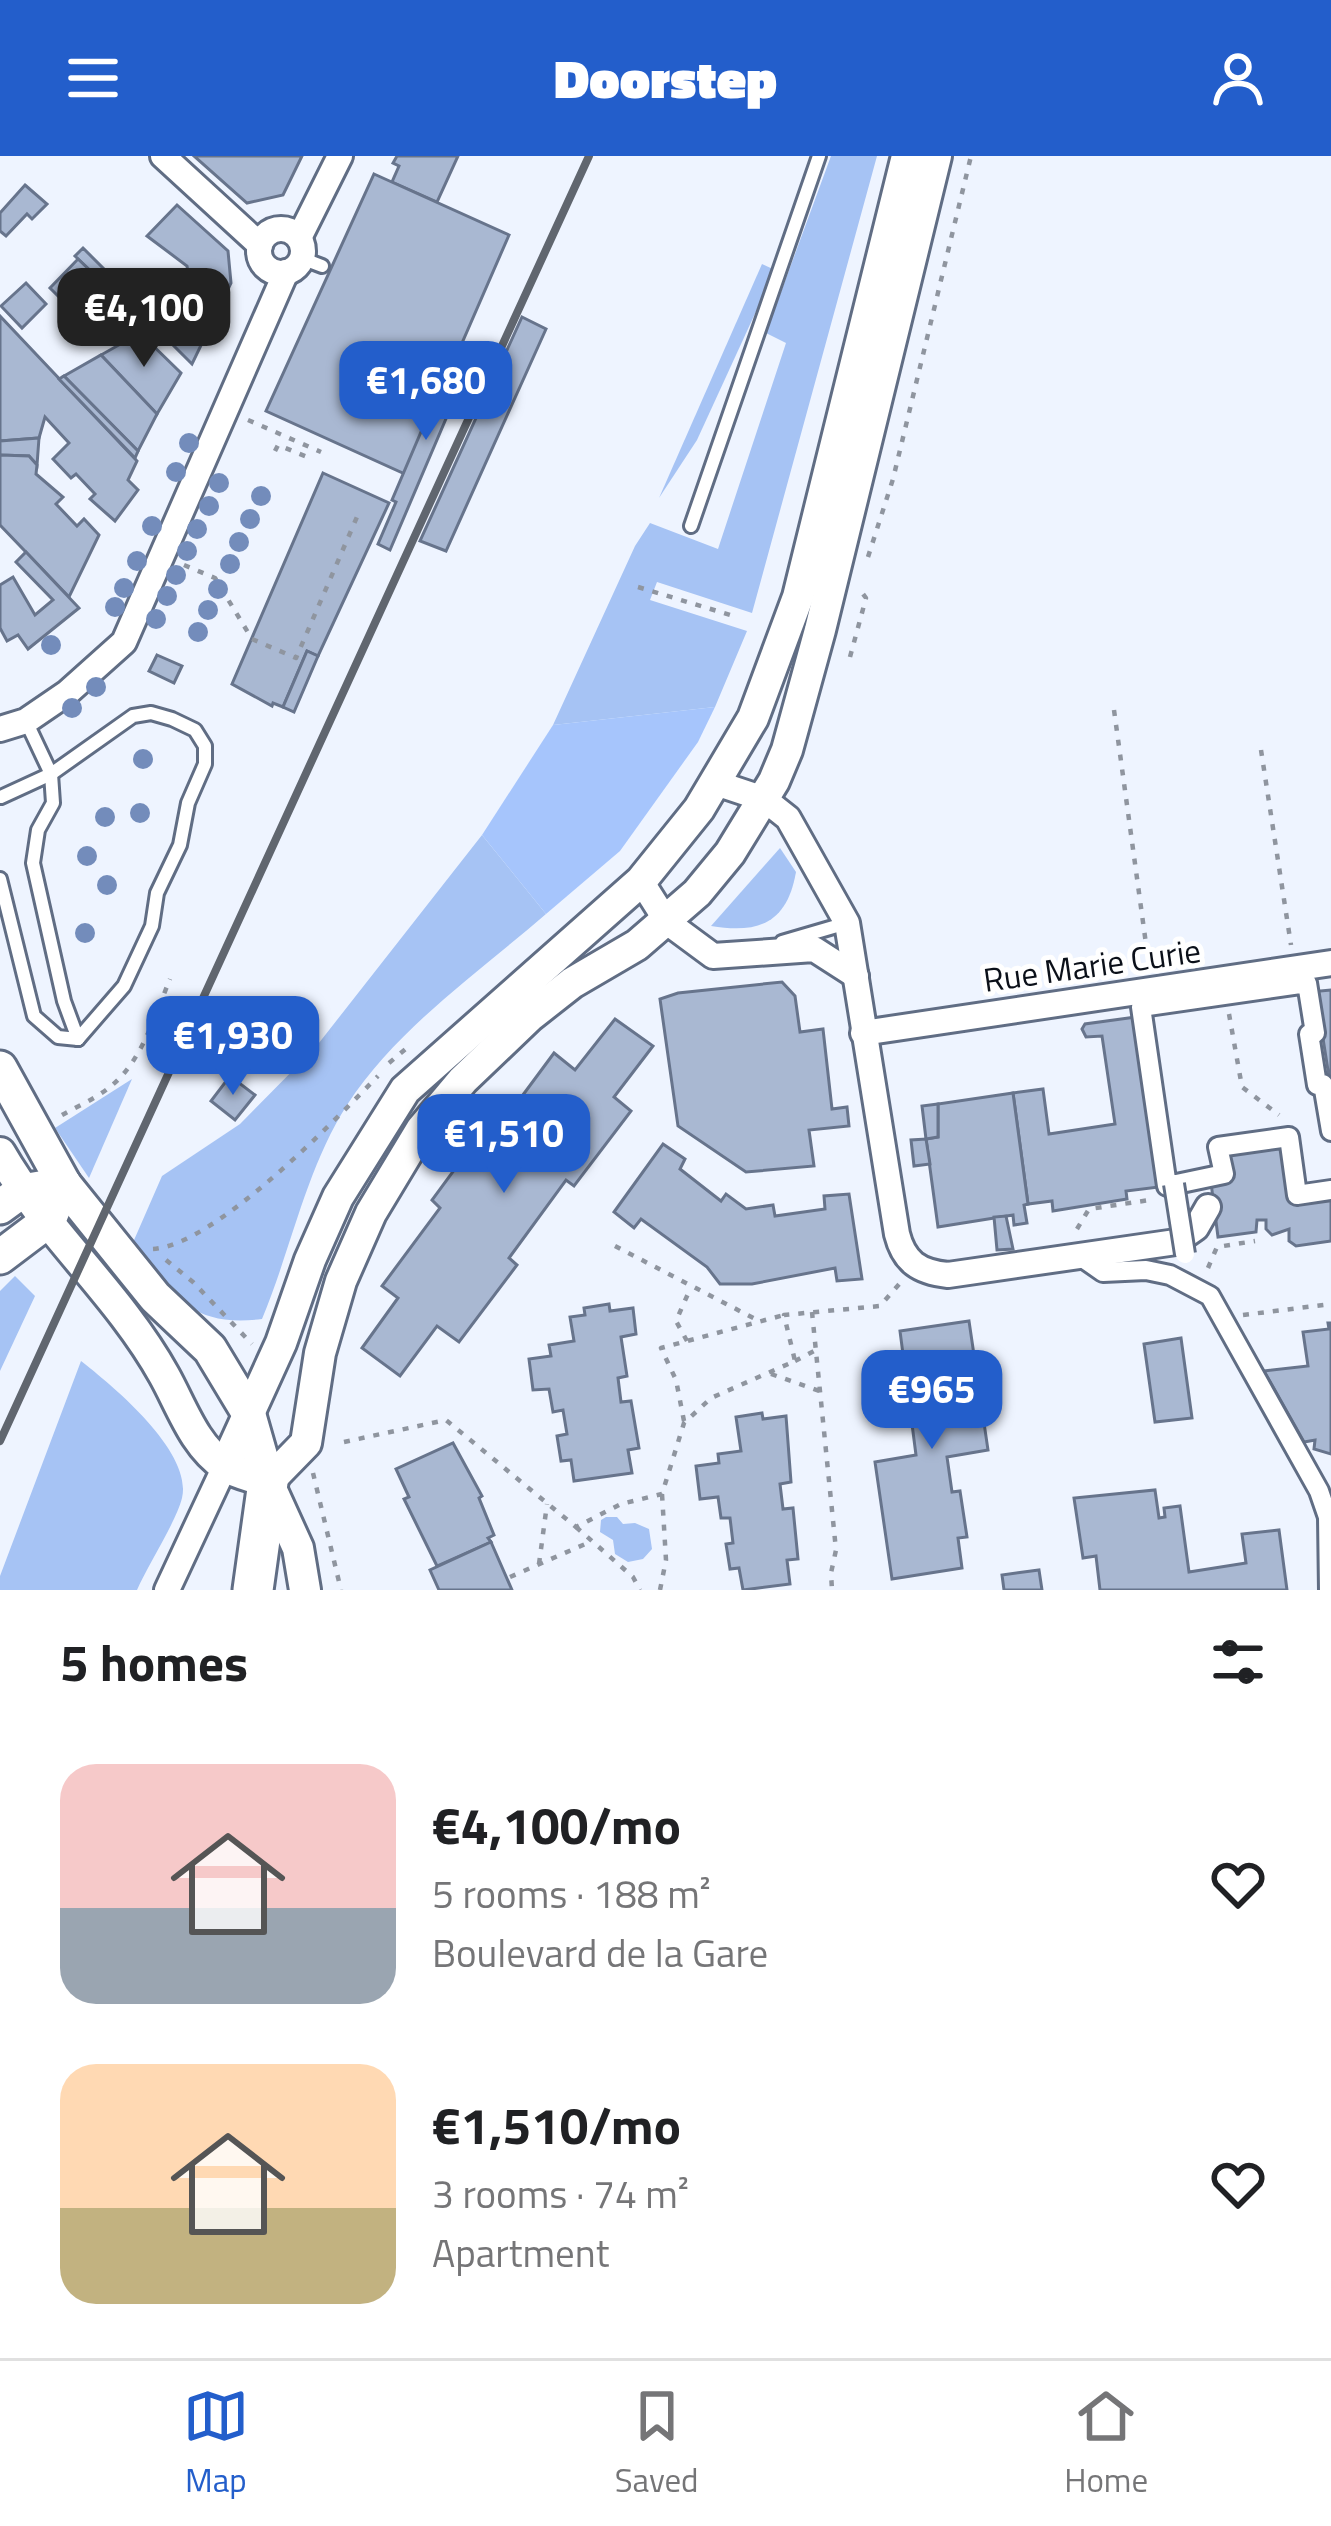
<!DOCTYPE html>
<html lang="en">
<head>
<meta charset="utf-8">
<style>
	body { margin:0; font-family:"Titillium Web",sans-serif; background:#f2f2f2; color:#202124; height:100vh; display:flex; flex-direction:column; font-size:45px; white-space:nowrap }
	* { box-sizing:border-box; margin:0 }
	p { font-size:39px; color:#757577 }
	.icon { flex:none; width:66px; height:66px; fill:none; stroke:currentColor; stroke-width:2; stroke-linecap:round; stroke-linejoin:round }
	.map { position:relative; height:1434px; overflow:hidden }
	.details { display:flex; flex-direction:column; background:#fff; flex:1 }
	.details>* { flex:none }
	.price { position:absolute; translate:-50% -102px; padding:0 27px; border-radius:24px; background:#235ecb; color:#fff; font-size:39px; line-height:78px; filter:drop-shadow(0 3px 6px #0008) }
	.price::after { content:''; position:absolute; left:50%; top:72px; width:36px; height:27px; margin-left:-18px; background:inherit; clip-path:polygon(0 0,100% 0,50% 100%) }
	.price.current { background:#222; color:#fff }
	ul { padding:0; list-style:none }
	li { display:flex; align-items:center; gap:36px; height:300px; padding:0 60px }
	li span { display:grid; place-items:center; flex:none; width:336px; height:240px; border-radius:36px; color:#555 }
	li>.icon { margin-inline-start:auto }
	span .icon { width:144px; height:144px; fill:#fffc; stroke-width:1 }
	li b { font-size:51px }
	h2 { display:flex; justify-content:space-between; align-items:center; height:144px; padding:0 60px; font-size:51px }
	header { display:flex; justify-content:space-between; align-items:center; height:156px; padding:0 60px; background:#235ecb; color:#fff; font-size:54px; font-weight:800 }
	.dock { display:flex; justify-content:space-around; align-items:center; height:168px; border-top:3px solid #e0e0e0; background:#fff; font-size:33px; color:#757577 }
	.dock a { display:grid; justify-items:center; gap:6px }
	.dock .current { color:#235ecb }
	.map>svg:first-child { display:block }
	.green { fill:#a6c3f4 }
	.forest { fill:#a6c5fc }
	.building { fill:#a9b8d2; stroke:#67748c; stroke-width:3 }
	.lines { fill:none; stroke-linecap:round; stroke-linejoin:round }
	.service-casing { stroke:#606d84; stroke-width:18 }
	.pedestrian-casing { stroke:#606d84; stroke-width:24 }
	.minor-casing { stroke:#606d84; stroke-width:30 }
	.tertiary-casing { stroke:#606d84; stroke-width:36 }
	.secondary-casing { stroke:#606d84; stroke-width:39 }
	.trunk-casing { stroke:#606d84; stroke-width:45 }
	.path { stroke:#8f959f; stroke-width:4.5; stroke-dasharray:6 9; stroke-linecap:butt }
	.service { stroke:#fff; stroke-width:12 }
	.pedestrian { stroke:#fff; stroke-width:18 }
	.minor { stroke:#fff; stroke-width:24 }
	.tertiary { stroke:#fff; stroke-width:30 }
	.secondary { stroke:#fff; stroke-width:33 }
	.trunk { stroke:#fff; stroke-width:39 }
	.rail { stroke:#60666f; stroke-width:8 }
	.pedestrian-bridge-casing { stroke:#606d84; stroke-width:24; stroke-linecap:butt }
	.pedestrian-bridge { stroke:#fff; stroke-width:18 }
	.tree { fill:#738cbb }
	.labels { text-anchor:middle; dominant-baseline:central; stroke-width:10; stroke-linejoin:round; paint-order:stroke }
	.street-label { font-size:33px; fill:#0b1019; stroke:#fff }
</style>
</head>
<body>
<header><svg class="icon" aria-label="menu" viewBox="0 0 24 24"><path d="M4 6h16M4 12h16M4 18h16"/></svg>Doorstep<svg class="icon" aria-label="person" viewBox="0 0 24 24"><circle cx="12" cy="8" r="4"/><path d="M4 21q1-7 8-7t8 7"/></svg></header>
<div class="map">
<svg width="1331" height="1434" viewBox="0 0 1331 1434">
	<rect width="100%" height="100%" fill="#eef4ff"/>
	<g class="green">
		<path d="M831 0H877L752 457 657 426 650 444 747 475 715 551 553 569 635 390 650 367 718 393 786 187 766 177Z"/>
		<path d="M762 108 775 114 697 284 659 342Z"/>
		<path d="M482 679 546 758C478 817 397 872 347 949 306 1013 291 1094 262 1163 191 1172 174 1139 131 1091L162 1020 240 968 315 892Z"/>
		<path d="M780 692 796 716C787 767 759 778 711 770Z"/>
		<path d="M132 923 89 1022 55 972Z"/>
		<path d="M15 1120 35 1140 0 1215V1135Z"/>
		<path d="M81 1205C113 1230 193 1296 182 1342 176 1366 148 1409 137 1434H0V1420Z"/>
		<path d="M606 1361H617L623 1368 635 1367 649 1373 652 1393 643 1403 628 1406 615 1398 613 1384 600 1376 601 1364Z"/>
	</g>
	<path class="forest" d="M715 551 698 586 620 695 546 758 482 679 553 569Z"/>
	<g class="building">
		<path d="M194 0H302L283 39 247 47Z"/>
		<path d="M397 0H458L437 46 392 26 399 10 393 7Z"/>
		<path d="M374 18 509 79 405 318 266 255Z"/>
		<path d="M25 29 47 48 32 63 27 58 6 80 0 75V57Z"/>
		<path d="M177 49 228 95 231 127 205 181 185 161 191 133 187 110 147 80Z"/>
		<path d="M83 92 109 118 83 145 80 143 99 123 75 100Z"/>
		<path d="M78 103 99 123 80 143 89 151 79 161 50 132Z"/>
		<path d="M26 127 46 148 22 172 1 150Z"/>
		<path d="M167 143 185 161 165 181 147 163Z"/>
		<path d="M0 160 137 305 128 324 138 334 115 365 90 343 95 338 76 318 71 322 53 303 69 287 45 261 39 282 0 285Z"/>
		<path d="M185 161 205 181 192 208 165 181Z"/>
		<path d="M522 161 546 173 446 395 420 385Z"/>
		<path d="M140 177 181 217 157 258 101 199Z"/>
		<path d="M458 189 474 197 390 394 378 388 396 346 392 344Z"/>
		<path d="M101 199 157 258 138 295 64 220Z"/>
		<path d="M64 220 138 295 135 302 59 223Z"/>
		<path d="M39 282 37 309 29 300 0 299V285Z"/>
		<path d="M0 299 29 300 37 309 36 318 63 341 56 348 77 370 84 363 99 379 69 441 0 369Z"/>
		<path d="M323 317 389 347 318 500 307 495 283 551 273 547 272 550 232 528Z"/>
		<path d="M26 396 79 452 28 493 18 479 7 485 0 472V429L13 421 35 459 53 444 16 406Z"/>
		<path d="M307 495 318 500 294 556 283 551Z"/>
		<path d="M157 499 182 510 174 527 149 515Z"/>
		<path d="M782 826 795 840 800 876 823 873 832 953 847 951 849 970 809 974 814 1010 746 1016 678 970 660 843 678 837Z"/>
		<path d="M1331 834V975L1330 927 1322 876 1309 836Z"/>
		<path d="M1143 860 1167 1030 1126 1035 1127 1043 1053 1055 1052 1045 1028 1048 1013 937 1043 933 1049 978 1115 968 1102 880 1086 881 1082 873 1085 868Z"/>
		<path d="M615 863 653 890 614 941 631 955 574 1030 566 1024 509 1102 517 1109 459 1186 437 1170 400 1220 362 1192 398 1142 382 1130 440 1052 432 1044 488 968 497 974 554 897 575 914Z"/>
		<path d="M230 920 255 939 235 964 211 945Z"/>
		<path d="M1013 937 1028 1048 1024 1049 1027 1067 1014 1069 1013 1059 938 1071 926 983 938 981V948Z"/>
		<path d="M938 948V981L926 983 922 950Z"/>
		<path d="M1289 981 1297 1039 1331 1034V1085L1296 1090 1289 1085V1073L1272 1079 1266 1073V1064H1257L1256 1076 1218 1081 1210 1019 1224 1018 1218 991Z"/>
		<path d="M926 983 930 1008 914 1010 911 984Z"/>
		<path d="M663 988 685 1003 680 1013 721 1045 726 1038 746 1053 773 1049 775 1060 825 1053 824 1040 849 1038 862 1123 837 1125 835 1112 752 1128H720L707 1111 641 1063 634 1072 614 1056Z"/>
		<path d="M1006 1060 1013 1093 997 1094 994 1061Z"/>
		<path d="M609 1148 610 1155 633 1152 636 1178 621 1181 627 1220 618 1222 621 1246 631 1245 639 1292 628 1294 632 1317 574 1325 571 1304 561 1305 557 1280 567 1278 563 1254 553 1256 549 1233 533 1234 529 1203 551 1200 549 1189 574 1185 570 1161 585 1159 584 1152Z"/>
		<path d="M969 1165 988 1294 947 1301 952 1336 960 1335 967 1381 958 1382 962 1412 892 1423 875 1306 916 1299 900 1175Z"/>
		<path d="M1328 1167H1331V1298L1314 1293 1315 1284 1304 1286 1264 1215 1308 1210 1303 1176 1329 1173Z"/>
		<path d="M1181 1182 1192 1262 1155 1266 1144 1188Z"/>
		<path d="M762 1257 763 1263 786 1260 791 1326 780 1328 783 1353 793 1352 798 1403 787 1404 790 1428 743 1434 739 1412 730 1413 726 1388 733 1387 730 1362H721L718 1341 700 1343 696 1310 719 1307 718 1298 741 1295 736 1261Z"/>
		<path d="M453 1287 482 1340 479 1342 494 1379 488 1382 491 1386 437 1410 404 1343 409 1341 396 1313Z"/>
		<path d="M1155 1334 1159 1362 1165 1361 1164 1352 1180 1350 1189 1416 1246 1407 1242 1378 1279 1374 1287 1434H1100L1096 1400 1083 1402 1074 1342Z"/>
		<path d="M491 1386 512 1434H439L430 1414Z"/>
		<path d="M1039 1414 1042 1434H1004L1002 1419Z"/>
	</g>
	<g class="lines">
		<g class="service-casing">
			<g id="service">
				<path d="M301 102 322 110"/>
				<path d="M691 370 819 0"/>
				<path d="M26 565 51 618 53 647 38 674 33 707 64 845 78 883"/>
				<path d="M1 641 51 618 133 560 151 557 172 563 195 574 205 590V608L188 647 180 689 157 737 152 770 124 830 78 883"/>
				<path d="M0 723 34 860 58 881 78 883"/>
				<path d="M782 786 847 767"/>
			</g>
		</g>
		<g class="pedestrian-casing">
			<g id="pedestrian">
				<path d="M1331 975 1323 928 1317 929 1309 878 1315 877 1307 827 1141 851 1167 1030 1224 1018 1218 991 1289 981 1297 1039 1331 1034"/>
				<path d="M1080 1100 1103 1116 1146 1114 1170 1119 1210 1140 1319 1335 1328 1361 1329 1434"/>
			</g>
		</g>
		<g class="minor-casing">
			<g id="minor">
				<path d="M163 0 260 89"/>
				<circle cx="281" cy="95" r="22"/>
				<path d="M299 82 340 0"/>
				<path d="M0 573 26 565 67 537 124 486 286 116"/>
				<path d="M716 627 764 643 788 662 847 767 897 1078C904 1106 919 1116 948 1119L1176 1086 1196 1072 1208 1051"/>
				<path d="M641 725 667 766 713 800 814 793 856 820"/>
				<path d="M863 877 1331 807"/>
				<path d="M167 1434 225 1310"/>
			</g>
		</g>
		<g class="tertiary-casing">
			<g id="tertiary">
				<path d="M0 997C46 1077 119 1138 164 1219 181 1249 194 1290 225 1310 237 1318 255 1321 268 1326L306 1287 320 1197 341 1125 371 1057 421 974 463 924 530 860 572 827 637 789 697 737 730 697 774 625 787 594 820 474 936 0"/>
				<path d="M225 1310 281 1187 310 1104 338 1041 405 934 641 725 699 653 753 562 798 441 907 0"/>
				<path d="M268 1326 298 1392 305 1434"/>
			</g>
		</g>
		<g class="secondary-casing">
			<g id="secondary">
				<path d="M0 912 64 1028 155 1141 210 1193 248 1256 268 1326"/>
				<path d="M0 1051 22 1035 64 1028"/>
				<path d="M0 1101 49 1064 64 1028"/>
			</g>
		</g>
		<g class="trunk-casing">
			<path id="trunk" d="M253 1434 268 1326"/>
		</g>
		<g class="path">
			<path d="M248 264 321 296"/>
			<path d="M275 295 278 289 312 303"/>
			<path d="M868 401 893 323 971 0"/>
			<path d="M184 409 215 422 252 483 296 502 357 361"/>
			<path d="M638 431 737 461"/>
			<path d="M850 501 866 442 858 431"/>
			<path d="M1114 554 1149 810"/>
			<path d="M1261 594 1291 789"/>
			<path d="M1229 858 1242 931 1279 959"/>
			<path d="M389 907 408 891"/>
			<path d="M62 959C78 950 97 942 111 930 142 905 155 859 170 823"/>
			<path d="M1077 1073 1089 1053 1150 1044"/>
			<path d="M615 1090 759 1165"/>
			<path d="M153 1093C215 1089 333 966 378 920"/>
			<path d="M166 1104 193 1126 252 1188"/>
			<path d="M1208 1112 1217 1091 1255 1085"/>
			<path d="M812 1156 836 1394 831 1417 832 1434"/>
			<path d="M1243 1159 1331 1148"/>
			<path d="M687 1185 676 1165 691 1131"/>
			<path d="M795 1205 816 1194"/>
			<path d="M771 1218 822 1236"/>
			<path d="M684 1265 676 1224 661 1192 784 1159"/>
			<path d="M344 1286 446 1264 576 1371 621 1348 662 1338 684 1267 711 1242 795 1205 784 1159 880 1150 901 1126"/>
			<path d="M313 1317 341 1434"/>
			<path d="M576 1371 633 1421 640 1434"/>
			<path d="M539 1408 547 1348"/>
			<path d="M510 1421 592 1385"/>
			<path d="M660 1434 666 1404 662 1338"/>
		</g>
		<use href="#service" class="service"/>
		<use href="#pedestrian" class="pedestrian"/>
		<use href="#minor" class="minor"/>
		<use href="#tertiary" class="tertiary"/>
		<use href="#secondary" class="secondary"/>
		<use href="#trunk" class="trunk"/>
		<path class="rail" d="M0 1285 589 0"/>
		<g class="pedestrian-bridge-casing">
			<path id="pedestrian-bridge" d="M1174 1028 1185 1098"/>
		</g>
		<use href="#pedestrian-bridge" class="pedestrian-bridge"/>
	</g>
	<g class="tree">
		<circle cx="189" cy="287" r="10"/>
		<circle cx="176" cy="316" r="10"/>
		<circle cx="219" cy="327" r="10"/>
		<circle cx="261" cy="340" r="10"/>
		<circle cx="209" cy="350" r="10"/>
		<circle cx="250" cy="363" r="10"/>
		<circle cx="152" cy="370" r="10"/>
		<circle cx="197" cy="373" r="10"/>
		<circle cx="239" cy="386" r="10"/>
		<circle cx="187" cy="395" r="10"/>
		<circle cx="137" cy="405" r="10"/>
		<circle cx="230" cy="408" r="10"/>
		<circle cx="176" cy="419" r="10"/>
		<circle cx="124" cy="432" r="10"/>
		<circle cx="218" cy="433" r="10"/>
		<circle cx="167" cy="440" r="10"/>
		<circle cx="115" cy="451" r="10"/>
		<circle cx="208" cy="454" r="10"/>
		<circle cx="156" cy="463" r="10"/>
		<circle cx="198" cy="476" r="10"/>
		<circle cx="51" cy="489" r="10"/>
		<circle cx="96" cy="531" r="10"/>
		<circle cx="72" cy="552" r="10"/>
		<circle cx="143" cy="603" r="10"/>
		<circle cx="140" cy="657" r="10"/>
		<circle cx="105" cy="661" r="10"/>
		<circle cx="87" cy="700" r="10"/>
		<circle cx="107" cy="729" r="10"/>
		<circle cx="85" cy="777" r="10"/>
	</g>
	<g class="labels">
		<g class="street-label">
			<text transform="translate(1092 809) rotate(-8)">Rue Marie Curie</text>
		</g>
	</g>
</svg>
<b class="price current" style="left:144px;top:214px">€4,100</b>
<b class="price" style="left:426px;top:287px">€1,680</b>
<b class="price" style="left:233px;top:942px">€1,930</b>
<b class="price" style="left:504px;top:1040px">€1,510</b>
<b class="price" style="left:932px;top:1296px">€965</b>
</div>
<section class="details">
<h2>5 homes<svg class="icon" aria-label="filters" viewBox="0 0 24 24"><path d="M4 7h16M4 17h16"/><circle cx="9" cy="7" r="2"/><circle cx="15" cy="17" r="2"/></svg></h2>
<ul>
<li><span style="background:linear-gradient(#f6c9c9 60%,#9aa5b1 0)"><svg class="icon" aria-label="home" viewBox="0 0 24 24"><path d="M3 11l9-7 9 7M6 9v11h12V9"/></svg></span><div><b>€4,100/mo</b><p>5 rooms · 188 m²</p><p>Boulevard de la Gare</p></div><svg class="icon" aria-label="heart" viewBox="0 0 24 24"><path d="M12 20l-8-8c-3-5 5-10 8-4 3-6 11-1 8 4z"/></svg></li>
<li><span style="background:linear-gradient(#ffd9b3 60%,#c2b280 0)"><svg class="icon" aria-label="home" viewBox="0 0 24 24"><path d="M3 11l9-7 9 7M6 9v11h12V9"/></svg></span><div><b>€1,510/mo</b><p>3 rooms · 74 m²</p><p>Apartment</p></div><svg class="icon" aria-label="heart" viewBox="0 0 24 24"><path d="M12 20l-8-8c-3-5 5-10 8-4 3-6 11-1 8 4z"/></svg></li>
</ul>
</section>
<nav class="dock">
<a class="current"><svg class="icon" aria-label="map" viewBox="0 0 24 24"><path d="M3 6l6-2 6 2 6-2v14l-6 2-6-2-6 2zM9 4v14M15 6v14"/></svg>Map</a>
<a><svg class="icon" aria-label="saved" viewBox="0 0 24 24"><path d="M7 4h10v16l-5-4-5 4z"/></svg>Saved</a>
<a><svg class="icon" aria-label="home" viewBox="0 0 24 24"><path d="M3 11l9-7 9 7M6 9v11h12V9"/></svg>Home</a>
</nav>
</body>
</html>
